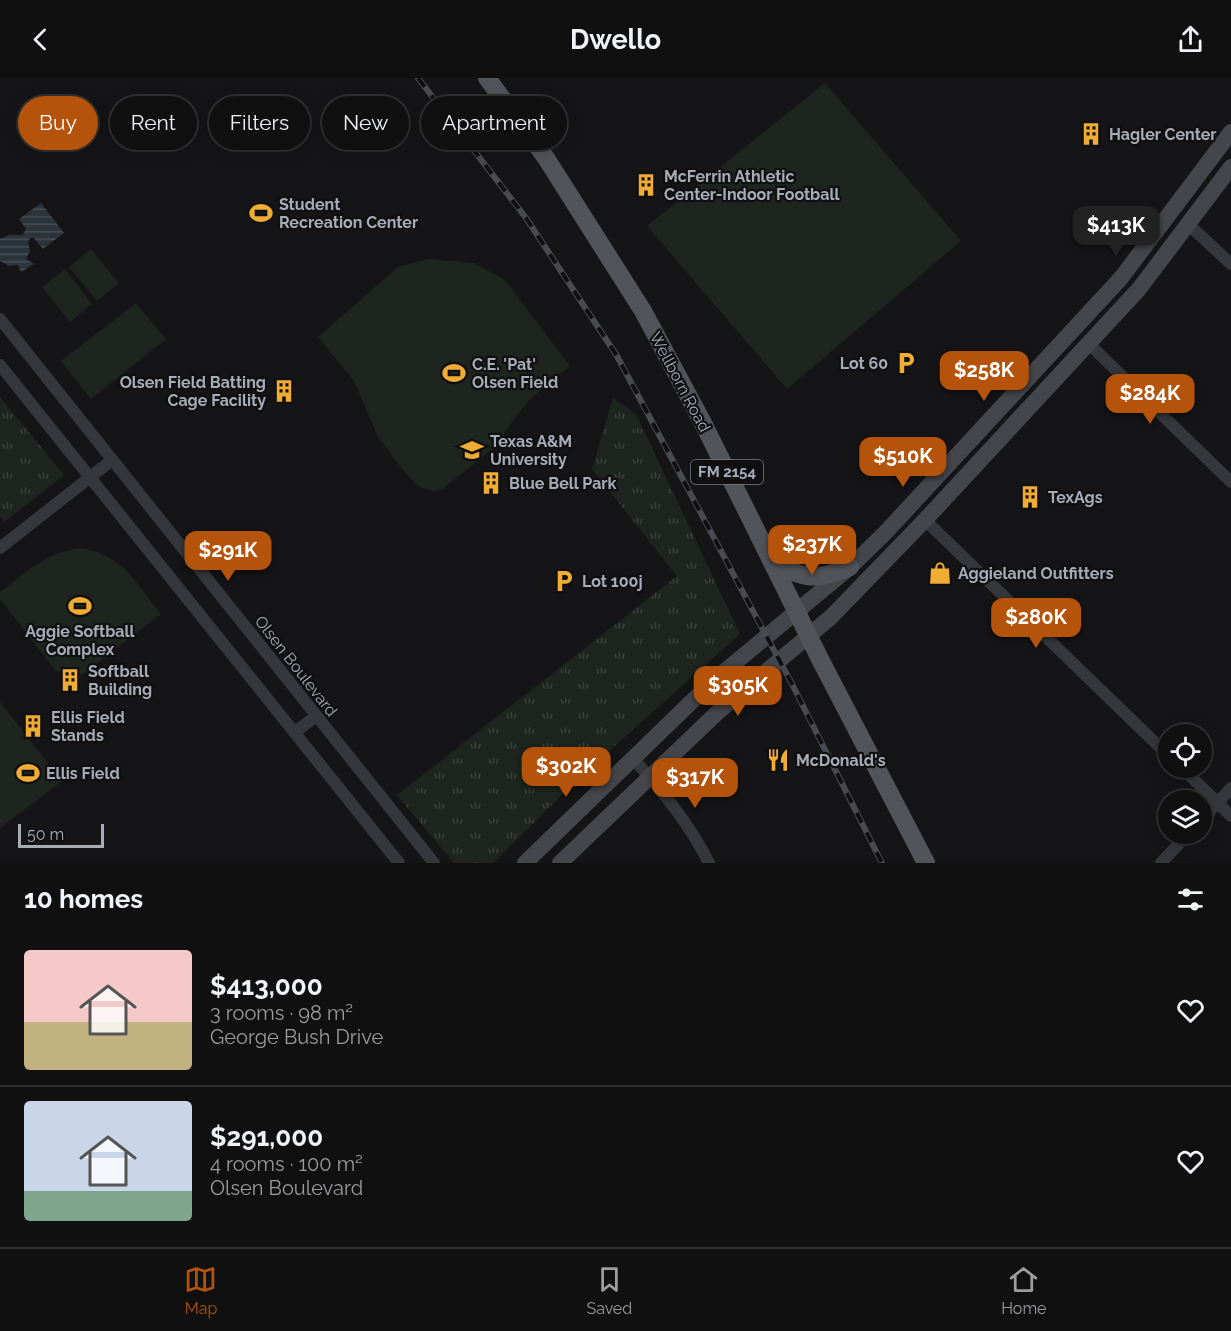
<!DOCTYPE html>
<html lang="en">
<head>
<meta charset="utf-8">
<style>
	body { margin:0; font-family:Raleway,sans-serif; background:#1e1e1f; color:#f1f3f6; height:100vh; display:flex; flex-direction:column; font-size:22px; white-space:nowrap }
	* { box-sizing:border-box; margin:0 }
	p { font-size:20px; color:#9c9d9f }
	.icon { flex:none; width:33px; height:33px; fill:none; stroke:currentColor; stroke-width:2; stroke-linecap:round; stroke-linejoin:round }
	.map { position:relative; height:785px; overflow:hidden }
	.sheet { display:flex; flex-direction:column; background:#101011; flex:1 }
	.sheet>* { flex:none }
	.hud { position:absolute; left:18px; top:18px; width:600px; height:54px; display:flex; gap:12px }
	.controls { position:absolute; left:1158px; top:646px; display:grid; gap:12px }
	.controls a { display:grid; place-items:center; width:54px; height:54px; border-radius:50%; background:#101011; box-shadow:0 3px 15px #0003,0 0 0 2px #303031; font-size:30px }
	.scale { position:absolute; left:18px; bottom:15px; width:86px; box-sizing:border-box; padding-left:6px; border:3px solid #a7acb7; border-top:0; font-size:16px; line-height:21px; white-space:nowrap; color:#a7acb7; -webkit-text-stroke:4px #101012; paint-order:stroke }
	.price { position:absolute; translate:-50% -51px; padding:0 14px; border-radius:12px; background:#b45309; color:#fff; font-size:20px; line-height:39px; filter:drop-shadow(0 2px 3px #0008) }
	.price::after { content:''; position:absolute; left:50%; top:36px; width:18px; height:14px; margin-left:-9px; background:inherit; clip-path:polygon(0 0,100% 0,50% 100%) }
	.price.current { background:#222; color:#fff }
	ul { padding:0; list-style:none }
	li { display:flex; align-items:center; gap:18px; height:150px; padding:0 24px }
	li+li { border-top:2px solid #303031 }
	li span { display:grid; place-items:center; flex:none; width:168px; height:120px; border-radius:6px; color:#555 }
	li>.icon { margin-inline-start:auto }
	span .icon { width:72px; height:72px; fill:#fffc; stroke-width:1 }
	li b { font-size:26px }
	h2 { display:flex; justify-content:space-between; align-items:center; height:72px; padding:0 24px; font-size:26px }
	.chip { padding:0 21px; border-radius:27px; background:#101011; box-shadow:0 3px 15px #0003,0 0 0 2px #303031; font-size:21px; line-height:54px }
	.chip.current { background:#b45309; color:#fff }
	header { display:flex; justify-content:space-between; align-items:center; height:78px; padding:0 24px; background:#101011; font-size:27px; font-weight:700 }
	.menu { display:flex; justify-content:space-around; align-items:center; height:84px; border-top:2px solid #303031; background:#101011; font-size:16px; color:#9c9d9f }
	.menu a { display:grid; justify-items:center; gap:3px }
	.menu .current { color:#b45309 }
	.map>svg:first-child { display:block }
	.grass { fill:url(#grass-tufts) }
	.green { fill:#1d251e }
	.water { fill:url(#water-rules) }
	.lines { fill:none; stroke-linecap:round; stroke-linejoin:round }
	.minor { stroke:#36373c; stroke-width:12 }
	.secondary { stroke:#44464c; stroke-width:16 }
	.primary { stroke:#52545b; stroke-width:18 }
	.rail-casing { stroke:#494b51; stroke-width:6 }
	.rail { stroke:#101012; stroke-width:4; stroke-dasharray:11; stroke-linecap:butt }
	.labels { text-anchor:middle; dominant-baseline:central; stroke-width:4.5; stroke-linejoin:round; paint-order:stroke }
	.shield { fill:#101012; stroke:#7a7d86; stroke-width:1.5 }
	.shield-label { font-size:15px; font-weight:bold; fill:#a7acb7 }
	.poi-label { font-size:16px; font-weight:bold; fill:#a7acb7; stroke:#101012; text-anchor:start }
	.street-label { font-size:16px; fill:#a7acb7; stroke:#101012 }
</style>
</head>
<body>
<header><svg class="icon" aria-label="back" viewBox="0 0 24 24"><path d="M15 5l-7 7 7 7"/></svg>Dwello<svg class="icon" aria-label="share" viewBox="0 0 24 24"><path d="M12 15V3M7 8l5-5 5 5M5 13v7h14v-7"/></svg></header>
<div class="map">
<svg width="1231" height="785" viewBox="0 0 1231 785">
	<defs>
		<pattern id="grass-tufts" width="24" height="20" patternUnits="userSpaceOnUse" patternTransform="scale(1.5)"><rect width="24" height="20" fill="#1d251e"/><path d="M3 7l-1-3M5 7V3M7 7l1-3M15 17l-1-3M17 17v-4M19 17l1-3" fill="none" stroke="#3b423c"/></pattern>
		<pattern id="water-rules" width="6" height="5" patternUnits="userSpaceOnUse" patternTransform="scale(1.5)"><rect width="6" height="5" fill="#2b343b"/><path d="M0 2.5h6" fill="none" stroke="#474f55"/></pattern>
	</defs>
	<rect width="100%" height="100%" fill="#151517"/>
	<g class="grass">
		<path d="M0 319 64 397 4 444 0 438Z"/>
		<path d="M613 320 636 336 740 556 581 698 493 785H454L397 717 677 498 592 391Z"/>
	</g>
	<g class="green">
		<path d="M825 5 961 163 787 311 647 148Z"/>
		<path d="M91 171 119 205 97 223 69 189Z"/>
		<path d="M428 181 474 185 505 202 570 288 528 323 491 372 444 410 433 413 418 408 403 392 378 359 354 303 318 259 398 189Z"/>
		<path d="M65 191 92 226 70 244 42 209Z"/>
		<path d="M136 225 166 261 91 321 61 283Z"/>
		<path d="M82 470C125 479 135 504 161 536L82 597 56 593 0 521V514C26 494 48 473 82 470Z"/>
		<path d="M0 624 62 703 0 750Z"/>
	</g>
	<path class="water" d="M41 125 64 155 43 171 34 160H30L28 164 30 173 26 181 34 186 21 194 18 187 9 188 0 183V161L9 157H23L26 151 19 141Z"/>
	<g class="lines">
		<g class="minor">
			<path d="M1189 147 1231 186"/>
			<path d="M0 241 434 785"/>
			<path d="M1090 267 1231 404"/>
			<path d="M0 287 399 785"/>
			<path d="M925 442 1168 677"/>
			<path d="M0 470 112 382"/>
			<path d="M295 654 315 639"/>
			<path d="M632 679C662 713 689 745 709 785"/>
			<path d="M1182 690 1231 738"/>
			<path d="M1202 742 1231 710"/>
			<path d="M1161 785 1188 756"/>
		</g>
		<g class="secondary">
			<path d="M525 785 713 603 850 489 885 455 1121 200 1231 54"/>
			<path d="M560 785 719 633 831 539 925 442 1139 211 1231 89"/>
		</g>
		<g class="primary">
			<path d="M487 0 546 80 643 233 703 345 821 583 926 785"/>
			<path d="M773 484C807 502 814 503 850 489"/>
		</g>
		<g class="rail-casing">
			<path id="rail" d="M418 0 526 140 617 278 792 606 882 785"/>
		</g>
		<use href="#rail" class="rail"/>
	</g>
	<defs>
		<g id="building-bare" transform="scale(1.8)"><path d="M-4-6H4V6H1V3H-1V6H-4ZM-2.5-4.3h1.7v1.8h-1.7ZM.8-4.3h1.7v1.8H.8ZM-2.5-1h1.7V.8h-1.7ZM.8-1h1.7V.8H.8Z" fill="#f1ac33" stroke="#101012" stroke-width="2.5" paint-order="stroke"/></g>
		<g id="stadium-bare" transform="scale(1.8)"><path d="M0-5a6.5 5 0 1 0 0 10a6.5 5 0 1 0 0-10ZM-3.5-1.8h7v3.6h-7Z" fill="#f1ac33" stroke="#101012" stroke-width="2.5" paint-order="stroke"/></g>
		<g id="parking-bare" transform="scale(1.8)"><path d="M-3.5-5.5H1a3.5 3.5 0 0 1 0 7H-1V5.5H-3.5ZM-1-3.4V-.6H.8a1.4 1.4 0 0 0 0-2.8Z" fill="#f1ac33" stroke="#101012" stroke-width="2.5" paint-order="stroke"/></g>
		<g id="university-bare" transform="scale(1.8)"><path d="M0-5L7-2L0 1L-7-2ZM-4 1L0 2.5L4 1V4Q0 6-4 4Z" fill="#f1ac33" stroke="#101012" stroke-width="2.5" paint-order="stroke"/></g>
		<g id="shop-bare" transform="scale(1.8)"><path d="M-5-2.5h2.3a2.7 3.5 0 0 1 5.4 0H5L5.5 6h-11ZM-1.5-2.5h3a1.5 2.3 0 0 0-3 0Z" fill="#f1ac33" stroke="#101012" stroke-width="2.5" paint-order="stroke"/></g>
		<g id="restaurant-bare" transform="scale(1.8)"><path d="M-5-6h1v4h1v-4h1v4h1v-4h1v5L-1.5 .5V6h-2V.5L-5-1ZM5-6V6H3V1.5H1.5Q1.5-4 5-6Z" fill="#f1ac33" stroke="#101012" stroke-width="2.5" paint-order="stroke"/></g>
	</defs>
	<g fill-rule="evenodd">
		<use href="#building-bare" x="1091" y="56"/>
		<use href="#building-bare" x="646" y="107"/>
		<use href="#stadium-bare" x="261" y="135"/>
		<use href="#parking-bare" x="906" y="285"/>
		<use href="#stadium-bare" x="454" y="295"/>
		<use href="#building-bare" x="284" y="313"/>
		<use href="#university-bare" x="472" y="372"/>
		<use href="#building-bare" x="491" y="405"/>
		<use href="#building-bare" x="1030" y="419"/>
		<use href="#shop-bare" x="940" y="495"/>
		<use href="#parking-bare" x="564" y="503"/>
		<use href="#stadium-bare" x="80" y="528"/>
		<use href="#building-bare" x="70" y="602"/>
		<use href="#building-bare" x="33" y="648"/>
		<use href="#restaurant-bare" x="778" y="682"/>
		<use href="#stadium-bare" x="28" y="695"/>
	</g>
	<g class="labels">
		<rect class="shield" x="691" y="382" width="72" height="24" rx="4.5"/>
		<g class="shield-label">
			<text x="727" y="394">FM 2154</text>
		</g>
		<g class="poi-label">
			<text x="1109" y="56">Hagler Center</text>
			<text x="664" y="98">McFerrin Athletic<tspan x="664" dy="18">Center-Indoor Football</tspan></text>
			<text x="279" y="126">Student<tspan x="279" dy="18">Recreation Center</tspan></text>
			<text x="888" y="285" text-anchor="end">Lot 60</text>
			<text x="472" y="286">C.E. 'Pat'<tspan x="472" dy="18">Olsen Field</tspan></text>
			<text x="266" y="304" text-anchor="end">Olsen Field Batting<tspan x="266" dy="18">Cage Facility</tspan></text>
			<text x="490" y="363">Texas A&amp;M<tspan x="490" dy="18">University</tspan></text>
			<text x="509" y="405">Blue Bell Park</text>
			<text x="1048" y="419">TexAgs</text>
			<text x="958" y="495">Aggieland Outfitters</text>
			<text x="582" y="503">Lot 100j</text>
			<text x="80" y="553" text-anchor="middle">Aggie Softball<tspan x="80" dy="18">Complex</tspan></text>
			<text x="88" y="593">Softball<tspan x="88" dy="18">Building</tspan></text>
			<text x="51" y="639">Ellis Field<tspan x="51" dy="18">Stands</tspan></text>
			<text x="796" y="682">McDonald's</text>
			<text x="46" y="695">Ellis Field</text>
		</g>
		<g class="street-label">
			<text transform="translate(680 304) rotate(62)">Wellborn Road</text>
			<text transform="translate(296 588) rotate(52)">Olsen Boulevard</text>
		</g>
	</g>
</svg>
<div class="controls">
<a><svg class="icon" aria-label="locate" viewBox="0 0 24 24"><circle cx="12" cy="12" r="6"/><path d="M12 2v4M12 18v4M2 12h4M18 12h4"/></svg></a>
<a><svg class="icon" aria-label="layers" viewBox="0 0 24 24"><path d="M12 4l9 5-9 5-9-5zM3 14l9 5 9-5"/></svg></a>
</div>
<div class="scale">50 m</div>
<b class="price current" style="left:1116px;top:179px">$413K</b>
<b class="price" style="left:984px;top:324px">$258K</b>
<b class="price" style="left:1150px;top:347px">$284K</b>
<b class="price" style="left:903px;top:410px">$510K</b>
<b class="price" style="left:812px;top:498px">$237K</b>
<b class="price" style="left:228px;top:504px">$291K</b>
<b class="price" style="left:1036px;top:571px">$280K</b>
<b class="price" style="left:738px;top:639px">$305K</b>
<b class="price" style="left:566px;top:720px">$302K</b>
<b class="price" style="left:695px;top:731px">$317K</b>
<div class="hud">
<a class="chip current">Buy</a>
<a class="chip">Rent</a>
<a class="chip">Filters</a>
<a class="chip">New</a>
<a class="chip">Apartment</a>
</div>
</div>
<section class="sheet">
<h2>10 homes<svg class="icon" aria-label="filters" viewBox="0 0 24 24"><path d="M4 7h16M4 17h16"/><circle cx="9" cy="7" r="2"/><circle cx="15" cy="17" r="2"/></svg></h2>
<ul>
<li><span style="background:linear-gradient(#f6c9c9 60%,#c2b280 0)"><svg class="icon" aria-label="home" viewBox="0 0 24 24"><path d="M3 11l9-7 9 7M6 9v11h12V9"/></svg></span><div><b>$413,000</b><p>3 rooms · 98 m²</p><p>George Bush Drive</p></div><svg class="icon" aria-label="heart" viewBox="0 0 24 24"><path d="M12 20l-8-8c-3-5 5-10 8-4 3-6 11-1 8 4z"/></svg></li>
<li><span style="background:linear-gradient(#c9d6e8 75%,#7fa58c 0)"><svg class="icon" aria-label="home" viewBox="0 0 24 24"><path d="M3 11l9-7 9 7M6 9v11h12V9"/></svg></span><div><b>$291,000</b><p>4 rooms · 100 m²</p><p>Olsen Boulevard</p></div><svg class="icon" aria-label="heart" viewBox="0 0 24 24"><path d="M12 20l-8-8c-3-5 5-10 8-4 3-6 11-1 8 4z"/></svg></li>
</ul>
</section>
<nav class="menu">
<a class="current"><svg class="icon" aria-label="map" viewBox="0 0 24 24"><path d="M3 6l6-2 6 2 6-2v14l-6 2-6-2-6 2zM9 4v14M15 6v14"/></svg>Map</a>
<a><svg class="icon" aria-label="saved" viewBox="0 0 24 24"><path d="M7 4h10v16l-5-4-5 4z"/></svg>Saved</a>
<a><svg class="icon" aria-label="home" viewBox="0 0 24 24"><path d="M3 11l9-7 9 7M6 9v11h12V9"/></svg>Home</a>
</nav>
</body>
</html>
